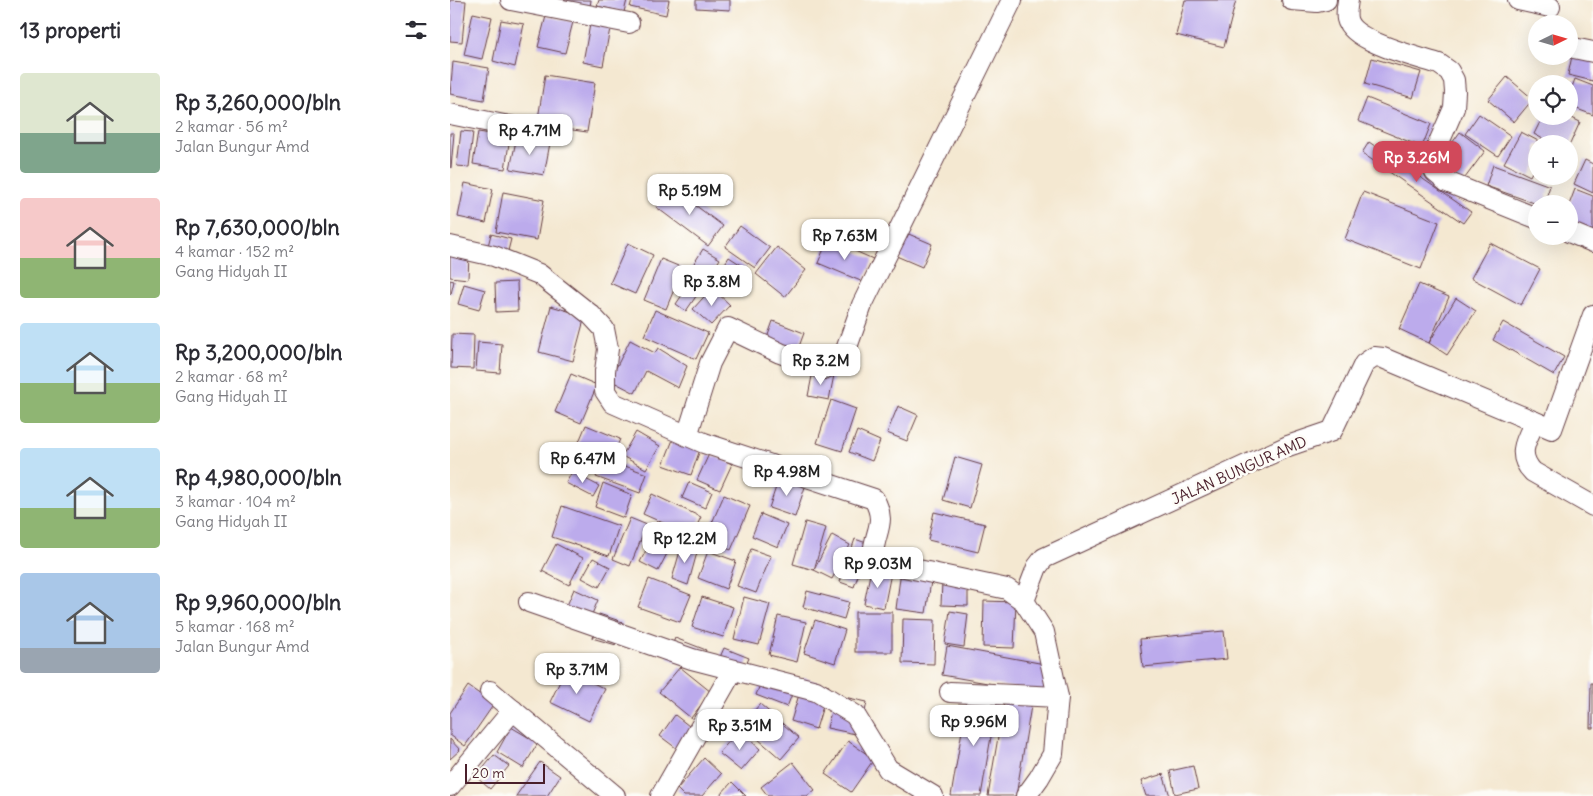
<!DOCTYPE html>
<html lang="id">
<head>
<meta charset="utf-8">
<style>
	body { margin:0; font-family:Delius,sans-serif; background:#f7f7f7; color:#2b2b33; height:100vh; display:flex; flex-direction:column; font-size:19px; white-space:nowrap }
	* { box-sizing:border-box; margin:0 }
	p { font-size:16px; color:#7c7c81 }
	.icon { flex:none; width:28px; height:28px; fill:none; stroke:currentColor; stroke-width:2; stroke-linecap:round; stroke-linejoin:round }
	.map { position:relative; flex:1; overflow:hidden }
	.sheet { display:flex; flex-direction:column; background:#fff; width:450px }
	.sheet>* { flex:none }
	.needle { width:32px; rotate:85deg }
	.buttons { position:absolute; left:1078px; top:15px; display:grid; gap:10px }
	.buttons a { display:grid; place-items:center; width:50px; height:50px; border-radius:50%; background:#fff; box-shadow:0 5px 20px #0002; font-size:25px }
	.scale { position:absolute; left:15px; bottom:12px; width:80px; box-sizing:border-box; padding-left:5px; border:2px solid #4a1f2b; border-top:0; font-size:14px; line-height:18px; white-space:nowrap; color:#4a1f2b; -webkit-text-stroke:4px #fdfcf7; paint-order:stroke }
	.price { position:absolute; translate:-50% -42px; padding:0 11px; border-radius:10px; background:#fff; color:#222; font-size:16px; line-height:32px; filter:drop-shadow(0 1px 2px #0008) }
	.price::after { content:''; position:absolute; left:50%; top:30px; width:15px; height:11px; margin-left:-8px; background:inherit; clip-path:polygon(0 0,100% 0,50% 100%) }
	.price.selected { background:#d1495b; color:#fff }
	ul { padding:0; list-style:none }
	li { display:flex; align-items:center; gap:15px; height:125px; padding:0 20px }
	li span { display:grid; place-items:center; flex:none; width:140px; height:100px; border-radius:5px; color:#555 }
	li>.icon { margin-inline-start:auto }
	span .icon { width:60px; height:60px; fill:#fffc; stroke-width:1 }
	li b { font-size:21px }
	h2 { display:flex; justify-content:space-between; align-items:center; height:60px; padding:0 20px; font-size:21px }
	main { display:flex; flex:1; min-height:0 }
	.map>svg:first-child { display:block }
	.building { fill:#bcabec }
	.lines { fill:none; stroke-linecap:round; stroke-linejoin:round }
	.minor-casing { stroke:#643d44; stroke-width:22 }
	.minor { stroke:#fff; stroke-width:20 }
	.labels { text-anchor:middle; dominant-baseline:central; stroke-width:5; stroke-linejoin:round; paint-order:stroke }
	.street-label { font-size:15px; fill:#4a1f2b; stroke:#fdfcf7 }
</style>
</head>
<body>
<main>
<section class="sheet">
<h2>13 properti<svg class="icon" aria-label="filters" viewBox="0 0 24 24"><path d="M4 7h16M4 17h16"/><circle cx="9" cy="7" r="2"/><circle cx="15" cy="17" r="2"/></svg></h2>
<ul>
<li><span style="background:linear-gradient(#dfe7d0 60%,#7fa58c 0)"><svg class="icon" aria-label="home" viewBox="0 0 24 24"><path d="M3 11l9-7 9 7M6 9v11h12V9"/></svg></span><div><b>Rp 3,260,000/bln</b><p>2 kamar · 56 m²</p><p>Jalan Bungur Amd</p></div></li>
<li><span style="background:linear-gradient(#f6c9c9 60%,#8fb573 0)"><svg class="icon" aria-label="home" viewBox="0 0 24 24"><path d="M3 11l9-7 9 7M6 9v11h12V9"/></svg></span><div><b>Rp 7,630,000/bln</b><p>4 kamar · 152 m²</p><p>Gang Hidyah II</p></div></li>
<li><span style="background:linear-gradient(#bfe0f5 60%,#8fb573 0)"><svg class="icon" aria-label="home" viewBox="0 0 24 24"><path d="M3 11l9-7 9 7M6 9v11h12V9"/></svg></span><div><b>Rp 3,200,000/bln</b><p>2 kamar · 68 m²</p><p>Gang Hidyah II</p></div></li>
<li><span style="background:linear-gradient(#bfe0f5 60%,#8fb573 0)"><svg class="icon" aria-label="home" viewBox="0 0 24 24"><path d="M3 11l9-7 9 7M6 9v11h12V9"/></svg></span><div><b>Rp 4,980,000/bln</b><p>3 kamar · 104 m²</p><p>Gang Hidyah II</p></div></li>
<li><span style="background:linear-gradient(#a9c7e8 75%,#9aa5b1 0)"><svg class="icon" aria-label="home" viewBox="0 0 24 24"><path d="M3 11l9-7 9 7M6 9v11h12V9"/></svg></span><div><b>Rp 9,960,000/bln</b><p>5 kamar · 168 m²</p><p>Jalan Bungur Amd</p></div></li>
</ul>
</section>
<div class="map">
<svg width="1143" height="796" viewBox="0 0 1143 796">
	<rect width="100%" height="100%" fill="#fdfcf7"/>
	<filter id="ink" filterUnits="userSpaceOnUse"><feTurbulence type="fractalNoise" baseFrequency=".02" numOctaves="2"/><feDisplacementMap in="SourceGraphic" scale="10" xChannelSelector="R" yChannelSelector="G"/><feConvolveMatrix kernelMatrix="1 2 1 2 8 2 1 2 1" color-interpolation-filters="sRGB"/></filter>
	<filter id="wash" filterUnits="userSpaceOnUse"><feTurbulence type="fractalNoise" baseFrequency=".0096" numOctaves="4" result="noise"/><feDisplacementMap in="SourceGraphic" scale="20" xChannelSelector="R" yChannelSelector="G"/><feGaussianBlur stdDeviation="1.12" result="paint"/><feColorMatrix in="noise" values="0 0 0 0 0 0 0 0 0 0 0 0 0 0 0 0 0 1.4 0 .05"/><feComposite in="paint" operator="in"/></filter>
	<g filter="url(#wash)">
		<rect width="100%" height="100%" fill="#f4e8d1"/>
		<g id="blocks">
			<g class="building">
				<path d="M0 0 16 1 12 42 0 41Z"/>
				<path d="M111 0H141L140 7Z"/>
				<path d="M149 0H177L174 12 147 6Z"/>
				<path d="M182 0H219L216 15 180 7Z"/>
				<path d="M246 0H280V10L246 8Z"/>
				<path d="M735 0H786L774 47 726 35Z"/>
				<path d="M23 13 42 17 32 59 14 55Z"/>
				<path d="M96 16 123 22 115 53 88 47Z"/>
				<path d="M141 19 161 23 153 66 133 62Z"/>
				<path d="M51 20 74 24 65 67 43 61Z"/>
				<path d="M1123 51 1143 56V81L1118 75Z"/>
				<path d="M922 58 971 72 963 98 915 84Z"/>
				<path d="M3 62 39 68 34 100 0 94Z"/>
				<path d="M95 75 145 83 137 132 87 125Z"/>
				<path d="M1057 77 1083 99 1064 122 1038 100Z"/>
				<path d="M1125 79 1143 86V115L1119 106V95Z"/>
				<path d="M917 98 981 124 972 147 908 121Z"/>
				<path d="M1029 114 1061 136 1048 156 1015 134Z"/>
				<path d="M1093 116H1118L1130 122 1120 144H1102L1084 134Z"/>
				<path d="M11 131 23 132 19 167 7 166Z"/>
				<path d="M28 132 60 137 55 169 23 164Z"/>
				<path d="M1010 132 1035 151 1012 182 987 164Z"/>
				<path d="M1071 132 1094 144H1086V164L1080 176 1054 163Z"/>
				<path d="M0 133H4L1 168H0Z"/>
				<path d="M67 136 100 143 94 175 60 169Z"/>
				<path d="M919 142 1021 212 1013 223 912 153Z"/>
				<path d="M1135 160 1143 164V193L1124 184Z"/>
				<path d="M1043 165 1100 186 1094 204H1087L1036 186Z"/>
				<path d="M15 183 43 189 36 223 8 217Z"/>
				<path d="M221 187 273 226 258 246 206 207Z"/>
				<path d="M1125 189 1143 196V237L1119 227V205Z"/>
				<path d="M53 192 94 200 87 240 46 232Z"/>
				<path d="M913 192 989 222 971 269 895 239Z"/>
				<path d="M290 226 320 248 305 268 275 247Z"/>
				<path d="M454 232 482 244 472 267 444 255Z"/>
				<path d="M41 234 61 239 57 255 37 250Z"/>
				<path d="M378 239 423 259 413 282 368 263Z"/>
				<path d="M178 243 203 255 185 294 160 283Z"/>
				<path d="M1040 243 1090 269 1071 305 1021 278Z"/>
				<path d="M327 247 356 270 335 297 306 274Z"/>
				<path d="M0 249 19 254 18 279 0 277Z"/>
				<path d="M253 249 270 259 255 283 238 273Z"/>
				<path d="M279 257 296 268 280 295 262 285Z"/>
				<path d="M211 259 233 268 216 309 194 300Z"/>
				<path d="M0 280 4 281 1 294 0 293Z"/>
				<path d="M67 282 68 311 46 312 45 283Z"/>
				<path d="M241 282 251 289 236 311 226 304Z"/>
				<path d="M14 284 35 290 29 310 8 304Z"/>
				<path d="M969 284 999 297 979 343 1006 298 1026 311 997 355 979 343 949 329Z"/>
				<path d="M262 288 280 305 261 325 243 309Z"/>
				<path d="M101 306 135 316 123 361 89 352Z"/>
				<path d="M205 310 258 333 246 359 194 336Z"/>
				<path d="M323 321 354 333 347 352 316 341Z"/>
				<path d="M1053 322 1114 357 1104 375 1043 340Z"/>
				<path d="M2 334 24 335 23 369 1 368Z"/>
				<path d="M180 340 205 353 208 348 237 366 228 388 196 371 185 393 160 380Z"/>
				<path d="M28 342 52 344 50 373 26 371Z"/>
				<path d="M363 371 384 375 379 400 358 396Z"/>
				<path d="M121 374 147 385 131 423 105 412Z"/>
				<path d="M381 400 406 409 392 451 367 443Z"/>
				<path d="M448 406 468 415 457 441 437 433Z"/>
				<path d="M136 425 170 439 162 459 128 444Z"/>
				<path d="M407 431 430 441 422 461 399 452Z"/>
				<path d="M186 432 210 446 196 469 172 456Z"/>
				<path d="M224 437 251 447 241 475 213 465Z"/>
				<path d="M259 454 282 464 270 490 247 480Z"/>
				<path d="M505 457 532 465 520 508 493 500Z"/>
				<path d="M153 458 197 474 190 493 146 477Z"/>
				<path d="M122 472 149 486 143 497 116 483Z"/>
				<path d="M329 478 355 487 345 517 319 508Z"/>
				<path d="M239 482 262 492 255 508 232 498Z"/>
				<path d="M153 483 182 495 174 518 145 507Z"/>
				<path d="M202 494 251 517 242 536 193 514Z"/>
				<path d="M274 495 300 506 281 550 255 539Z"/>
				<path d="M112 506 169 526 159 556 102 537Z"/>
				<path d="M484 512 535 524 528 552 478 540Z"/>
				<path d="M311 514 337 525 328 547 302 536Z"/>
				<path d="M180 518 197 525 180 566 163 559Z"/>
				<path d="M355 522 376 528 364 570 382 535 400 545 382 579 364 570 343 564Z"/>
				<path d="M205 533 223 542 208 571 190 562Z"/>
				<path d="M405 539 419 544 404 587 390 582Z"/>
				<path d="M106 544 133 558 119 585 92 571Z"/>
				<path d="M232 544 248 549 238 585 222 579Z"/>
				<path d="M301 549 321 556 306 593 287 586Z"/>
				<path d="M258 551 286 561 276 589 248 578Z"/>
				<path d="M143 558 160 567 149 587 132 578Z"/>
				<path d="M421 569 441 573 434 608 414 604Z"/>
				<path d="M451 570 482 575 476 613 446 609Z"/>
				<path d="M199 579 241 595 230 622 188 607Z"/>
				<path d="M492 582 518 583V606L491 605Z"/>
				<path d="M124 589 148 600 137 626 113 615Z"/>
				<path d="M357 591 399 602 394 619 353 607Z"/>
				<path d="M252 597 283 607 273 637 242 627Z"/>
				<path d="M294 597 320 604 309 645 284 639Z"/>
				<path d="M534 601 566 602 564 648 533 647Z"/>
				<path d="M500 611 518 614 514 647 495 644Z"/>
				<rect x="405" y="612" width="37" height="40"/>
				<path d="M149 614 173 622 166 645 142 638Z"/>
				<path d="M328 616 356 622 347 662 319 655Z"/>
				<path d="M453 619 485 620 484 664 452 663Z"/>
				<path d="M365 620 395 630 385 663 354 653Z"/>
				<path d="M774 631 777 659 693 667 690 639Z"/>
				<path d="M225 638 256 650 248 670 217 658Z"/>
				<path d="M497 646 600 665 594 693 492 675Z"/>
				<path d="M274 648 299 658 288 684 263 673Z"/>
				<path d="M230 667 261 692 241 718 209 692Z"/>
				<path d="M116 669 155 689 139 721 100 702Z"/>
				<path d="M315 672 346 684 337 707 306 695Z"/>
				<path d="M354 678 379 686 366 729 341 721Z"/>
				<path d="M1141 683H1143V728H1140Z"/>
				<path d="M18 686 44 704 15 746 0 735V713Z"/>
				<path d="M385 695 417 702 410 735 377 728Z"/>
				<path d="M518 695 547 701 531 796H501Z"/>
				<path d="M555 696 582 700 566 796H538Z"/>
				<path d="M310 704 349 738 331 759 292 725Z"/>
				<path d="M225 715 253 737 238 757 210 736Z"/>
				<path d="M61 727 88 743 73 768 47 752Z"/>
				<path d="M289 730 310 749 291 771 269 753Z"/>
				<path d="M0 739 10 750 0 759Z"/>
				<path d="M398 741 424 759 401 792 375 774Z"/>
				<path d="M44 755 59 766 40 789 26 777Z"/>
				<path d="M254 758 271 774 252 796H234L227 789Z"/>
				<path d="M90 762 110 776 97 796H66Z"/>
				<path d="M343 762 365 790 357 796H318L311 787Z"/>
				<path d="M743 766 748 789 725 794 720 771Z"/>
				<path d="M713 774 720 796H696L691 781Z"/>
				<path d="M282 782 296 796H269Z"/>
			</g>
		</g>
	</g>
	<g filter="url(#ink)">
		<use href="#blocks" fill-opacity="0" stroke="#643d44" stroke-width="1"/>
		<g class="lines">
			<g class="minor-casing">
				<g id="minor">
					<path d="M61 0 179 23"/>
					<path d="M842 0 867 2 876 0"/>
					<path d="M898 0C897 6 896 14 897 19 902 42 968 57 989 64L999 71 1004 80 1005 92 1004 108 983 156 982 166 985 172 997 182 1086 218"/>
					<path d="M1068 0 1100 7"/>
					<path d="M1119 47 1143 52"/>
					<path d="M0 114 74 129"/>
					<path d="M1119 232 1143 242"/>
					<path d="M0 246 44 256 89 274 141 315 154 329 158 349 155 371V391L163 403 254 443 424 499C437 523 425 530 423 554L427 560 431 562 557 589 574 601 594 632 608 697 603 754 589 778 576 796"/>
					<path d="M1085 422C1076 440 1066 455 1083 472L1143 506"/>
					<path d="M237 436 260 363 278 328 330 353 373 369 392 361 412 305 562 0"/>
					<path d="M574 601 587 567 594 558 838 446 882 431 914 364 924 357 933 358 1102 429 1143 315"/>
					<path d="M79 602 242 659 366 691 405 715 438 769 483 796"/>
					<path d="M40 691 165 796"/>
					<path d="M500 692 608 697"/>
					<path d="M0 786 63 710"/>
					<path d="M211 796 283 670"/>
				</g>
			</g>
			<use href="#minor" class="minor"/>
		</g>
	</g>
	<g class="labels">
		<g class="street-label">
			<text transform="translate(789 470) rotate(-24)">JALAN BUNGUR AMD</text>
		</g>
	</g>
</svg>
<div class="buttons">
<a><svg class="needle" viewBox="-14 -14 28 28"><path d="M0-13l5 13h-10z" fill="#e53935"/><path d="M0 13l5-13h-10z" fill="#7c7c81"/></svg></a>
<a><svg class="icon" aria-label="locate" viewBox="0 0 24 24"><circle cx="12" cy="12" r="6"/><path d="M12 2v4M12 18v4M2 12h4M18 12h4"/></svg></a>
<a>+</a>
<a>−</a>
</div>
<div class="scale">20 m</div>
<b class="price" style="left:80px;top:156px">Rp 4.71M</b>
<b class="price selected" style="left:967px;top:183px">Rp 3.26M</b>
<b class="price" style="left:240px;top:216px">Rp 5.19M</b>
<b class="price" style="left:395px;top:261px">Rp 7.63M</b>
<b class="price" style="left:262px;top:307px">Rp 3.8M</b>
<b class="price" style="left:371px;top:386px">Rp 3.2M</b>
<b class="price" style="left:133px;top:484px">Rp 6.47M</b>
<b class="price" style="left:337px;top:497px">Rp 4.98M</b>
<b class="price" style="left:235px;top:564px">Rp 12.2M</b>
<b class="price" style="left:428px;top:589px">Rp 9.03M</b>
<b class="price" style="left:127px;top:695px">Rp 3.71M</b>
<b class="price" style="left:524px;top:747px">Rp 9.96M</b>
<b class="price" style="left:290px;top:751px">Rp 3.51M</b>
</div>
</main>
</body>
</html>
